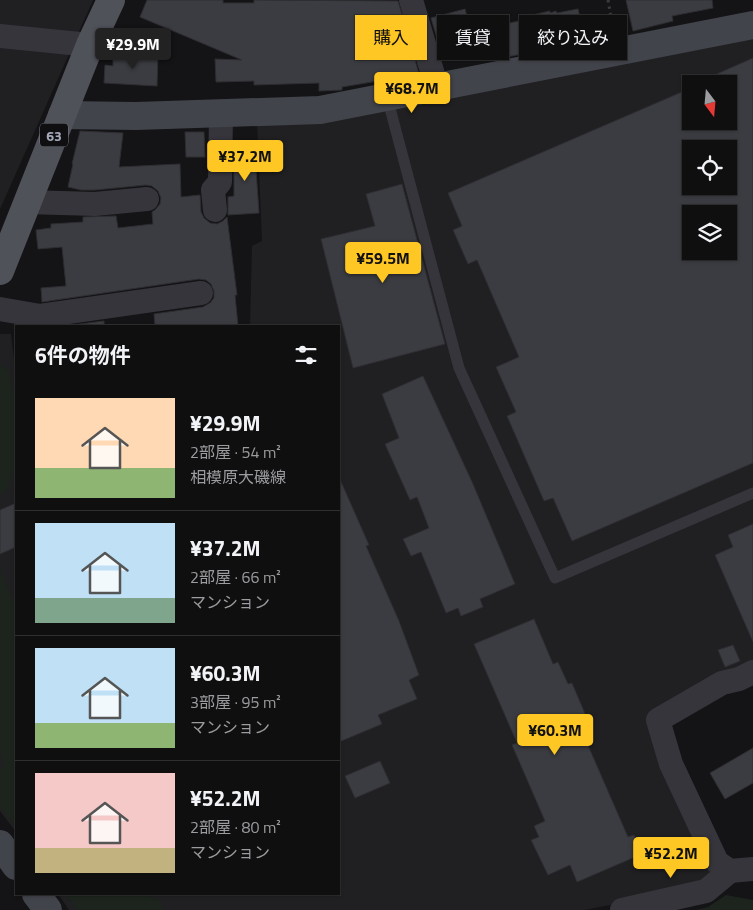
<!DOCTYPE html>
<html lang="ja">
<head>
<meta charset="utf-8">
<style>
	body { margin:0; font-family:"Titillium Web","Noto Sans JP",sans-serif; background:#1d1d1e; color:#f1f3f6; height:100vh; display:flex; flex-direction:column; font-size:19px; white-space:nowrap }
	* { box-sizing:border-box; margin:0 }
	p { font-size:16px; color:#9b9c9f }
	.icon { flex:none; width:28px; height:28px; fill:none; stroke:currentColor; stroke-width:2; stroke-linecap:round; stroke-linejoin:round }
	.map { position:relative; flex:1; overflow:hidden }
	.drawer { position:absolute; left:15px; top:325px; width:325px; height:570px; display:flex; flex-direction:column; background:#0f0f10; border-radius:0px; box-shadow:0 1px 4px #0004,0 0 0 1px #2f2f30 }
	.drawer>* { flex:none }
	.guide { position:absolute; left:355px; top:15px; width:322px; height:45px; display:flex; gap:10px }
	.needle { width:32px; rotate:164deg }
	.buttons { position:absolute; left:682px; top:75px; display:grid; gap:10px }
	.buttons a { display:grid; place-items:center; width:55px; height:55px; border-radius:0px; background:#0f0f10; box-shadow:0 1px 4px #0004,0 0 0 1px #2f2f30; font-size:25px }
	.price { position:absolute; translate:-50% -42px; padding:0 11px; border-radius:5px; background:#ffc723; color:#111; font-size:16px; line-height:32px; filter:drop-shadow(0 1px 2px #0008) }
	.price::after { content:''; position:absolute; left:50%; top:30px; width:15px; height:11px; margin-left:-8px; background:inherit; clip-path:polygon(0 0,100% 0,50% 100%) }
	.price.selected { background:#222; color:#fff }
	ul { padding:0; list-style:none }
	li { display:flex; align-items:center; gap:15px; height:125px; padding:0 20px }
	li+li { border-top:1px solid #2f2f30 }
	li span { display:grid; place-items:center; flex:none; width:140px; height:100px; border-radius:0px; color:#555 }
	li>.icon { margin-inline-start:auto }
	span .icon { width:60px; height:60px; fill:#fffc; stroke-width:1 }
	li b { font-size:21px }
	h2 { display:flex; justify-content:space-between; align-items:center; height:60px; padding:0 20px; font-size:21px }
	.chip { padding:0 18px; border-radius:0px; background:#0f0f10; box-shadow:0 1px 4px #0004,0 0 0 1px #2f2f30; font-size:18px; line-height:45px }
	.chip.selected { background:#ffc723; color:#111 }
	.map>svg:first-child { display:block }
	.built { fill:#202023; fill-rule:evenodd }
	.green { fill:#1c241d }
	.building { fill:#3b3c41; stroke:#2e2e32; fill-rule:evenodd }
	.lines { fill:none; stroke-linecap:round; stroke-linejoin:round }
	.path { stroke:#3a3c42; stroke-width:3; stroke-dasharray:2.5 4; stroke-linecap:butt }
	.lane { stroke:#35353b; stroke-width:11 }
	.street { stroke:#35353b; stroke-width:24 }
	.secondary { stroke:#42444b; stroke-width:28 }
	.primary { stroke:#50525a; stroke-width:28 }
	.labels { text-anchor:middle; dominant-baseline:central; stroke-width:4.5; stroke-linejoin:round; paint-order:stroke }
	.shield { fill:#0f0f11; stroke:#777b85; stroke-width:1 }
	.shield-label { font-size:14px; font-weight:bold; fill:#a4a9b7 }
</style>
</head>
<body>
<div class="map">
<svg width="753" height="910" viewBox="0 0 753 910">
	<rect width="100%" height="100%" fill="#141416"/>
	<g class="built">
		<path d="M0 0H93L0 209Z"/>
		<path d="M753 39V667L648 715 715 871 699 888 584 910H69L58 894H339V326H250L252 246 262 241 257 121ZM691 84H729V121H691ZM691 149H729V186H691ZM691 214H729V251H691Z"/>
		<path d="M0 334H11L14 359 16 360V832L0 811Z"/>
	</g>
	<g class="green">
		<path d="M0 365 8 370 16 409V463L6 492 0 494Z"/>
		<path d="M0 569 16 609V828L0 807V769L5 766 0 752Z"/>
		<path d="M66 894H141L160 900 164 910H78Z"/>
		<path d="M726 895 753 900V910H696L708 907Z"/>
	</g>
	<g class="building">
		<path d="M147 0H223V3H254V0L398 1 419 74 342 87V90L319 91V83L254 85V81L216 82 215 59 242 60 140 17Z"/>
		<path d="M626 0H712L713 8 672 16 673 21 633 31Z"/>
		<path d="M465 9 471 31 529 19 528 16 550 11V13L556 11 557 13 578 9 584 35 580 36 581 39 527 50V53L491 60 488 43 442 55 431 18Z"/>
		<path d="M113 52 158 55 157 86 104 83 105 65 113 66Z"/>
		<path d="M753 58V463L572 541 553 498 544 501 507 416 516 412 496 367 519 357 477 260 468 264 453 230 462 226 448 193 691 88V121H729V84H694ZM691 149H729V186H691ZM691 214H729V251H691Z"/>
		<path d="M80 131 123 133 119 167 180 164 181 197 200 195 201 212 204 218 210 223 217 224 223 221 227 217 237 295H235L238 326H155L154 314 203 307 210 303 214 298V291L211 284 206 280 199 279 42 302 41 288 66 286 62 247 38 249 36 230 51 228V224L83 222V217L116 216 118 228 153 224 152 212 155 210 160 204 161 198 158 191 152 186 146 185 95 190H81L68 187 73 164H72Z"/>
		<path d="M185 132H204L205 157H186Z"/>
		<path d="M257 145 258 170H256L259 213 228 215V197L234 196V146Z"/>
		<path d="M402 184 445 344 353 368 321 239 375 226 366 194Z"/>
		<path d="M104 321V326H65Z"/>
		<path d="M423 376 473 484 515 584 480 599 483 607 461 616 458 608 446 613 421 552 411 556 403 539 429 528 417 497 410 500 385 444 399 438 382 394Z"/>
		<path d="M339 477 369 545 366 546 399 621 419 675 409 680 417 699 378 715 382 724 339 742Z"/>
		<path d="M16 503V547L0 554V510Z"/>
		<path d="M753 524V642L715 555 733 547 728 535Z"/>
		<path d="M534 619 553 664 558 662 568 684 572 683 586 716 577 720 628 837 634 835 642 854 577 882 570 865 548 875 531 840 539 837 534 826 545 821 512 745 517 743 474 644Z"/>
		<path d="M733 645 740 661 725 667 718 650Z"/>
		<path d="M753 748V783L725 799 710 773Z"/>
		<path d="M380 761 390 783 355 798 345 776Z"/>
	</g>
	<g class="lines">
		<path class="path" d="M608 0 613 29"/>
		<path class="lane" d="M387 97 459 368 555 578 753 493"/>
		<g class="street">
			<path d="M411 0 437 88"/>
			<path d="M0 36 90 45"/>
			<path d="M26 202 95 204 147 199"/>
			<path d="M215 210 213 190 220 182 221 114"/>
			<path d="M0 309 40 316 201 293"/>
			<path d="M753 672 739 679 722 683 658 720 671 764 717 862 730 871 753 869"/>
			<path d="M622 910 706 891 730 871"/>
		</g>
		<g class="secondary">
			<path d="M62 115 136 116 320 110 753 25"/>
			<path d="M0 844 16 866"/>
			<path d="M36 894 48 910"/>
		</g>
		<path class="primary" d="M0 271 90 45 111 0"/>
	</g>
	<g class="labels">
		<rect class="shield" x="40" y="123.5" width="28" height="23" rx="4"/>
		<g class="shield-label">
			<text x="54" y="135">63</text>
		</g>
	</g>
</svg>
<div class="buttons">
<a><svg class="needle" viewBox="-14 -14 28 28"><path d="M0-13l5 13h-10z" fill="#e53935"/><path d="M0 13l5-13h-10z" fill="#9b9c9f"/></svg></a>
<a><svg class="icon" aria-label="locate" viewBox="0 0 24 24"><circle cx="12" cy="12" r="6"/><path d="M12 2v4M12 18v4M2 12h4M18 12h4"/></svg></a>
<a><svg class="icon" aria-label="layers" viewBox="0 0 24 24"><path d="M12 4l9 5-9 5-9-5zM3 14l9 5 9-5"/></svg></a>
</div>
<b class="price selected" style="left:133px;top:70px">¥29.9M</b>
<b class="price" style="left:412px;top:114px">¥68.7M</b>
<b class="price" style="left:245px;top:182px">¥37.2M</b>
<b class="price" style="left:383px;top:284px">¥59.5M</b>
<b class="price" style="left:555px;top:756px">¥60.3M</b>
<b class="price" style="left:671px;top:879px">¥52.2M</b>
<div class="guide">
<a class="chip selected">購入</a>
<a class="chip">賃貸</a>
<a class="chip">絞り込み</a>
</div>
<section class="drawer">
<h2>6件の物件<svg class="icon" aria-label="filters" viewBox="0 0 24 24"><path d="M4 7h16M4 17h16"/><circle cx="9" cy="7" r="2"/><circle cx="15" cy="17" r="2"/></svg></h2>
<ul>
<li><span style="background:linear-gradient(#ffd9b3 70%,#8fb573 0)"><svg class="icon" aria-label="home" viewBox="0 0 24 24"><path d="M3 11l9-7 9 7M6 9v11h12V9"/></svg></span><div><b>¥29.9M</b><p>2部屋 · 54 m²</p><p>相模原大磯線</p></div></li>
<li><span style="background:linear-gradient(#bfe0f5 75%,#7fa58c 0)"><svg class="icon" aria-label="home" viewBox="0 0 24 24"><path d="M3 11l9-7 9 7M6 9v11h12V9"/></svg></span><div><b>¥37.2M</b><p>2部屋 · 66 m²</p><p>マンション</p></div></li>
<li><span style="background:linear-gradient(#bfe0f5 75%,#8fb573 0)"><svg class="icon" aria-label="home" viewBox="0 0 24 24"><path d="M3 11l9-7 9 7M6 9v11h12V9"/></svg></span><div><b>¥60.3M</b><p>3部屋 · 95 m²</p><p>マンション</p></div></li>
<li><span style="background:linear-gradient(#f6c9c9 75%,#c2b280 0)"><svg class="icon" aria-label="home" viewBox="0 0 24 24"><path d="M3 11l9-7 9 7M6 9v11h12V9"/></svg></span><div><b>¥52.2M</b><p>2部屋 · 80 m²</p><p>マンション</p></div></li>
</ul>
</section>
</div>
</body>
</html>
